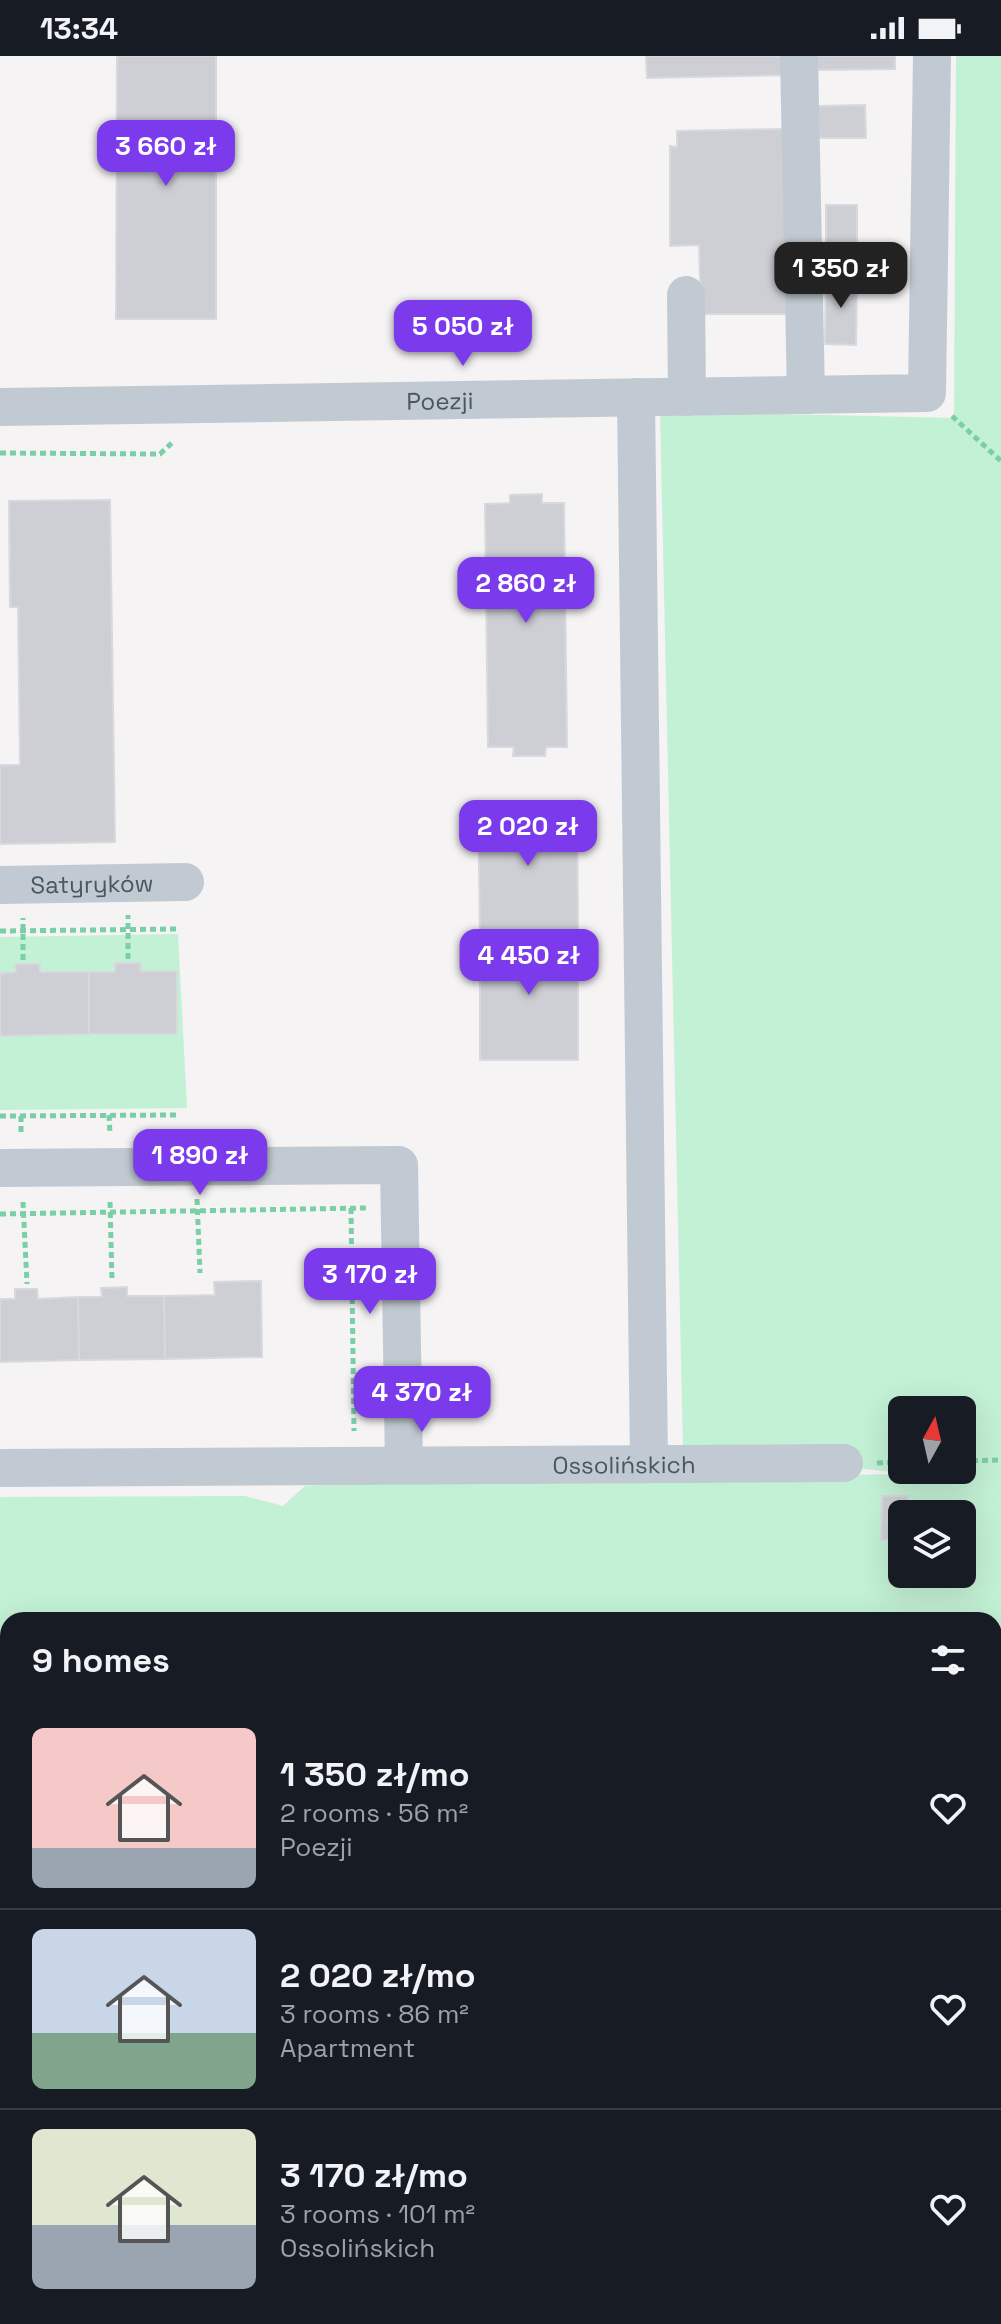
<!DOCTYPE html>
<html lang="en">
<head>
<meta charset="utf-8">
<style>
	body { margin:0; font-family:"Space Grotesk",sans-serif; background:#242831; color:#f1f3f6; height:100vh; display:flex; flex-direction:column; font-size:30px; white-space:nowrap }
	* { box-sizing:border-box; margin:0 }
	p { font-size:26px; color:#9ea1a6 }
	.icon { flex:none; width:44px; height:44px; fill:none; stroke:currentColor; stroke-width:2; stroke-linecap:round; stroke-linejoin:round }
	.map { position:relative; flex:1; overflow:hidden }
	.sheet { position:absolute; left:0px; top:1556px; width:1002px; height:712px; display:flex; flex-direction:column; background:#171b24; border-radius:24px 24px 0 0; box-shadow:0 8px 32px #0002 }
	.sheet>* { flex:none }
	.needle { width:52px; rotate:8deg }
	.buttons { position:absolute; left:888px; top:1340px; display:grid; gap:16px }
	.buttons a { display:grid; place-items:center; width:88px; height:88px; border-radius:12px; background:#171b24; box-shadow:0 8px 32px #0002; font-size:40px }
	.price { position:absolute; translate:-50% -68px; padding:0 18px; border-radius:16px; background:#7c3aed; color:#fff; font-size:26px; line-height:52px; filter:drop-shadow(0 2px 4px #0008) }
	.price::after { content:''; position:absolute; left:50%; top:48px; width:24px; height:18px; margin-left:-12px; background:inherit; clip-path:polygon(0 0,100% 0,50% 100%) }
	.price.active { background:#222; color:#fff }
	ul { padding:0; list-style:none }
	li { display:flex; align-items:center; gap:24px; height:200px; padding:0 32px }
	li+li { border-top:2px solid #363941 }
	li span { display:grid; place-items:center; flex:none; width:224px; height:160px; border-radius:12px; color:#555 }
	li>.icon { margin-inline-start:auto }
	span .icon { width:96px; height:96px; fill:#fffc; stroke-width:1 }
	li b { font-size:34px }
	h2 { display:flex; justify-content:space-between; align-items:center; height:96px; padding:0 32px; font-size:34px }
	.status { display:flex; justify-content:space-between; align-items:center; height:56px; padding:0 40px; background:#171b24; direction:ltr }
	.status svg { height:22px; fill:currentColor }
	.map>svg:first-child { display:block }
	.green { fill:#c3f1d5; fill-rule:evenodd }
	.building { fill:#cdcfd5; stroke:#d7d9de; stroke-width:2 }
	.lines { fill:none; stroke-linecap:round; stroke-linejoin:round }
	.path { stroke:#7ad0a6; stroke-width:5; stroke-dasharray:6 4; stroke-linecap:butt }
	.minor { stroke:#c1cad2; stroke-width:38 }
	.labels { text-anchor:middle; dominant-baseline:central; stroke-width:6; stroke-linejoin:round; paint-order:stroke }
	.street-label { font-size:24px; fill:#4a5661; stroke:#fff }
</style>
</head>
<body>
<div class="status"><b>13:34</b><svg viewBox="0 0 49 12"><path d="M0 12V9h3v3zM5 12V6h3v6zM10 12V3h3v9zM15 12V0h3v12zM26 1h20v11H26zM47 4h2v5h-2z"/></svg></div>
<div class="map">
<svg width="1001" height="2268" viewBox="0 0 1001 2268">
	<rect width="100%" height="100%" fill="#f5f3f3"/>
	<g class="green">
		<path d="M956 0H1001V2268H0V1441L245 1440 283 1450 305 1430 439 1424 912 1418 683 1394 660 355 954 362ZM902 1354H962V1414H902ZM902 1458H962V1518H902ZM8 1564H994V2260H8Z"/>
		<path d="M178 878 187 1052 0 1054V881Z"/>
	</g>
	<g class="building">
		<path d="M117 0H216V263H116Z"/>
		<path d="M646 0H789V19L647 22Z"/>
		<path d="M817 0H895V13L817 14Z"/>
		<path d="M865 49 866 82H817V50Z"/>
		<path d="M784 73 786 258H701L699 189 670 190V90L677 91V75Z"/>
		<rect x="826" y="149" width="31" height="70"/>
		<path d="M826 219H857L856 289 825 288Z"/>
		<path d="M542 438V447H564L567 691H546L545 700H513L514 691H488L485 448 510 447V439Z"/>
		<path d="M110 444 115 786 0 788V709H20L18 551H10L9 445Z"/>
		<path d="M577 746 578 878H480L478 747Z"/>
		<rect x="480" y="878" width="98" height="126"/>
		<path d="M115 907H140L141 915H177V978H89V916H115Z"/>
		<path d="M15 908H40V916H89V978L0 980V917L16 916Z"/>
		<path d="M261 1225 262 1301 165 1303 164 1240 215 1239 214 1226Z"/>
		<path d="M127 1231V1240H164L165 1303 79 1304 78 1241H102L101 1232Z"/>
		<path d="M15 1233H37L38 1243 78 1241 79 1304 0 1306V1243H15Z"/>
		<path d="M882 1440H908V1458H902V1484H881Z"/>
	</g>
	<g class="lines">
		<g class="path">
			<path d="M952 360 1001 405"/>
			<path d="M0 397 160 398 174 385"/>
			<path d="M0 875 177 873"/>
			<path d="M128 903V859"/>
			<path d="M23 904V862"/>
			<path d="M109 1059 110 1078"/>
			<path d="M0 1060 178 1059"/>
			<path d="M21 1060V1079"/>
			<path d="M197 1143 200 1217"/>
			<path d="M23 1146 27 1228"/>
			<path d="M110 1146 112 1225"/>
			<path d="M351 1152 354 1375"/>
			<path d="M0 1158 367 1152"/>
			<path d="M962 1405 1001 1404"/>
			<path d="M877 1407 902 1406"/>
		</g>
		<g class="minor">
			<path d="M799 0 806 339"/>
			<path d="M686 239 687 341"/>
			<path d="M636 341 649 1408"/>
			<path id="s1" d="M0 351 927 337 932 0"/>
			<path id="s2" d="M0 829 185 826"/>
			<path d="M0 1112 399 1109 404 1409"/>
			<path id="s3" d="M0 1412 844 1407"/>
		</g>
	</g>
	<g class="labels">
		<g class="street-label">
			<text stroke="none"><textPath href="#s1" startOffset="440">Poezji</textPath></text>
			<text stroke="none"><textPath href="#s2" startOffset="92">Satyryków</textPath></text>
			<text stroke="none"><textPath href="#s3" startOffset="624">Ossolińskich</textPath></text>
		</g>
	</g>
</svg>
<div class="buttons">
<a><svg class="needle" viewBox="-14 -14 28 28"><path d="M0-13l5 13h-10z" fill="#e53935"/><path d="M0 13l5-13h-10z" fill="#9ea1a6"/></svg></a>
<a><svg class="icon" aria-label="layers" viewBox="0 0 24 24"><path d="M12 4l9 5-9 5-9-5zM3 14l9 5 9-5"/></svg></a>
</div>
<b class="price" style="left:166px;top:132px">3 660 zł</b>
<b class="price active" style="left:841px;top:254px">1 350 zł</b>
<b class="price" style="left:463px;top:312px">5 050 zł</b>
<b class="price" style="left:526px;top:569px">2 860 zł</b>
<b class="price" style="left:528px;top:812px">2 020 zł</b>
<b class="price" style="left:529px;top:941px">4 450 zł</b>
<b class="price" style="left:200px;top:1141px">1 890 zł</b>
<b class="price" style="left:370px;top:1260px">3 170 zł</b>
<b class="price" style="left:422px;top:1378px">4 370 zł</b>
<section class="sheet">
<h2>9 homes<svg class="icon" aria-label="filters" viewBox="0 0 24 24"><path d="M4 7h16M4 17h16"/><circle cx="9" cy="7" r="2"/><circle cx="15" cy="17" r="2"/></svg></h2>
<ul>
<li><span style="background:linear-gradient(#f6c9c9 75%,#9aa5b1 0)"><svg class="icon" aria-label="home" viewBox="0 0 24 24"><path d="M3 11l9-7 9 7M6 9v11h12V9"/></svg></span><div><b>1 350 zł/mo</b><p>2 rooms · 56 m²</p><p>Poezji</p></div><svg class="icon" aria-label="heart" viewBox="0 0 24 24"><path d="M12 20l-8-8c-3-5 5-10 8-4 3-6 11-1 8 4z"/></svg></li>
<li><span style="background:linear-gradient(#c9d6e8 65%,#7fa58c 0)"><svg class="icon" aria-label="home" viewBox="0 0 24 24"><path d="M3 11l9-7 9 7M6 9v11h12V9"/></svg></span><div><b>2 020 zł/mo</b><p>3 rooms · 86 m²</p><p>Apartment</p></div><svg class="icon" aria-label="heart" viewBox="0 0 24 24"><path d="M12 20l-8-8c-3-5 5-10 8-4 3-6 11-1 8 4z"/></svg></li>
<li><span style="background:linear-gradient(#dfe7d0 60%,#9aa5b1 0)"><svg class="icon" aria-label="home" viewBox="0 0 24 24"><path d="M3 11l9-7 9 7M6 9v11h12V9"/></svg></span><div><b>3 170 zł/mo</b><p>3 rooms · 101 m²</p><p>Ossolińskich</p></div><svg class="icon" aria-label="heart" viewBox="0 0 24 24"><path d="M12 20l-8-8c-3-5 5-10 8-4 3-6 11-1 8 4z"/></svg></li>
</ul>
</section>
</div>
</body>
</html>
